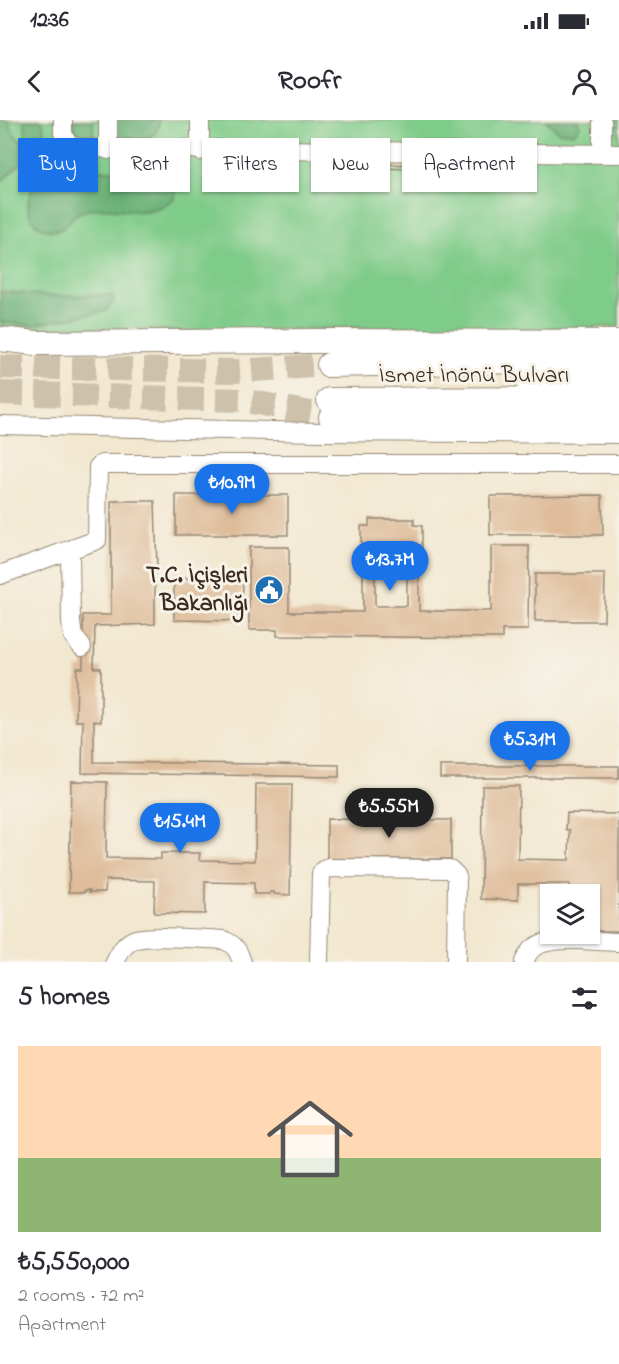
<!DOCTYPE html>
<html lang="en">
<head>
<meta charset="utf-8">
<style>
	body { margin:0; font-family:"Indie Flower",sans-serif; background:#f7f7f7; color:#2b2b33; height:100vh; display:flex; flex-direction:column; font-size:22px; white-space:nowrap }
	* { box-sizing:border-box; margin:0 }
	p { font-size:20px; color:#7c7c81 }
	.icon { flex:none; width:33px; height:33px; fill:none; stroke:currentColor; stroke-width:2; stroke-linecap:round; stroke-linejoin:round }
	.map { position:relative; height:842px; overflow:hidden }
	.drawer { display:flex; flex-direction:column; background:#fff; flex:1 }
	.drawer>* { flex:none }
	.banner { position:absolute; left:18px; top:18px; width:584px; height:54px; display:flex; gap:12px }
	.fabs { position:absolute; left:540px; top:764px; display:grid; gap:12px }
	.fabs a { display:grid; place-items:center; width:60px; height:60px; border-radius:0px; background:#fff; box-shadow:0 2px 4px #0004; font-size:30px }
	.price { position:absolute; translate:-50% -51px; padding:0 14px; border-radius:21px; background:#1a73e8; color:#fff; font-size:20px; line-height:39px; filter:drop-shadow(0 2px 3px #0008) }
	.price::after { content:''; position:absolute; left:50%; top:36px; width:18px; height:14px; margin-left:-9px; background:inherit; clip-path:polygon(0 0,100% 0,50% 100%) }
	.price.on { background:#222; color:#fff }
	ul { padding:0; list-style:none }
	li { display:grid; align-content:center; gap:12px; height:318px; padding:0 18px }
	li span { display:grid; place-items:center; height:186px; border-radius:0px; color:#555 }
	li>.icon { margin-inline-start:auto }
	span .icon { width:108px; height:108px; fill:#fffc; stroke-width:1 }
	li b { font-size:26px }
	h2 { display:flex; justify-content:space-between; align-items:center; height:72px; padding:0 18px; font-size:26px }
	.pill { padding:0 21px; border-radius:0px; background:#fff; box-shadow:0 2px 4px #0004; font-size:21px; line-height:54px }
	.pill.on { background:#1a73e8; color:#fff }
	.status { display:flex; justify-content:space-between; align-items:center; height:42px; padding:0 30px; background:#fff; direction:ltr }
	.status svg { height:16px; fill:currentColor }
	header { display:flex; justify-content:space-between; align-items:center; height:78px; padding:0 18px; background:#fff; font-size:27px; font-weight:700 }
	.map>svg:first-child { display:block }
	.green { fill:#7fcb89; stroke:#5d7a54; stroke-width:1.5 }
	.forest { fill:#67af75; stroke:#516c4a; stroke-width:1.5 }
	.building { fill:#debb99; fill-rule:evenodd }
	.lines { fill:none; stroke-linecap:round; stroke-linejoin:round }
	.major-tunnel { stroke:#cdc1ac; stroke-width:24; stroke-dasharray:24 12; stroke-linecap:butt }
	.minor-casing { stroke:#968876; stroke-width:20 }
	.major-casing { stroke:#968876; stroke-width:26 }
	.minor { stroke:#fff; stroke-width:18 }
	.major { stroke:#fff; stroke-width:24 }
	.labels { text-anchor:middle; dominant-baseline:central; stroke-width:6; stroke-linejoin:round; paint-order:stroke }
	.street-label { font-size:24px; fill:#3b2a1e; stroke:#f7f3e8 }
	.poi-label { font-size:24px; font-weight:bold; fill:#3b2a1e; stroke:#f7f3e8; text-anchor:end }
</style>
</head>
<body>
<div class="status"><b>12:36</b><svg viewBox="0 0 49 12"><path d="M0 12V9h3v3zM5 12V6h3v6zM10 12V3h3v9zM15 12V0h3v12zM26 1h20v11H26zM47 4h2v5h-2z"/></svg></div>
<header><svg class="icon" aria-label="back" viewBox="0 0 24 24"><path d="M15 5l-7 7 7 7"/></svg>Roofr<svg class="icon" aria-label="person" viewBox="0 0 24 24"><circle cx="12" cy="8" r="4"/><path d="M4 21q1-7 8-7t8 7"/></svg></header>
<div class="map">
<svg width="619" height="842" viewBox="0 0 619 842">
	<rect width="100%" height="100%" fill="#f7f3e8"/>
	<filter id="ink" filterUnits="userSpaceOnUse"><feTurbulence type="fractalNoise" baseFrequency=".0167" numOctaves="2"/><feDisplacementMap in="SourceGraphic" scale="12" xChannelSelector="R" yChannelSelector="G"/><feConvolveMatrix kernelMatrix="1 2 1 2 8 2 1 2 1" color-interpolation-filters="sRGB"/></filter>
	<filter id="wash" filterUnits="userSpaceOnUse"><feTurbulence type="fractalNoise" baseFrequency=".008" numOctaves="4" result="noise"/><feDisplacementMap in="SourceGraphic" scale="24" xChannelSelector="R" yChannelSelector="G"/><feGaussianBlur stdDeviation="1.35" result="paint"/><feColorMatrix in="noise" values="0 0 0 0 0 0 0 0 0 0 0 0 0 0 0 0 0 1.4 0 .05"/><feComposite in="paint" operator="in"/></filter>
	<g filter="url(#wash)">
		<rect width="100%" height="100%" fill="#f2e7cf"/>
		<path class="green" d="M0 0H619V207L437 211 359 208 182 212 144 209 0 207Z"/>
		<g class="forest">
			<path d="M0 0H8L13 12 20 21 26 16 24 0H42L46 18C33 38 15 45 0 63Z"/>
			<path d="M73 0H93V18L78 15 73 8Z"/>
			<path d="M111 0H159C160 25 127 20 111 20Z"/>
			<path d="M545 0H577L580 6 574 14 559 12Z"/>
			<path d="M78 50 168 51 175 56 176 66 174 79C144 102 125 85 93 89 86 90 77 92 72 98 69 102 68 106 63 108 49 116 30 105 28 89 27 80 32 70 34 62L55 53Z"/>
			<path d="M0 171 52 176 113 175 114 181 106 191 33 205 0 202Z"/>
		</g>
		<g id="blocks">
			<g class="building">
				<path d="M370 44 422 45V49H414L415 57H411L410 49 379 48V56L375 57V48H370Z"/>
				<rect x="176" y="375" width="112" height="40"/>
				<path d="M602 375 603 415H490V376Z"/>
				<path d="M111 381H155L157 450H155V504L95 506 94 548H101V602L94 601V642L339 645V657L82 653 83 601H76L77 548H83V495H111Z"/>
				<path d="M369 399H414V405L422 406V436H419V491H491V426H529L528 510H502V518L277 516V510H249V427H289V492H363V435H361V406H369ZM407 453V486H375V454Z"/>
				<path d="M535 454H605L604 501H535Z"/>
				<path d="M174 458H243L242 501 174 500Z"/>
				<rect x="440" y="646" width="179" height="12"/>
				<path d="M71 661 107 662 106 738 161 739V733H200L199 740 255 741 256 664H292L290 775 274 774V772H270V774H254V763L205 762V794L154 793 155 761 106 760 105 772H89L90 770H85V772H69Z"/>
				<path d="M482 666H519L518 739 569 740 570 710H566L567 693 619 694V811H590V774H569V764H518V780L481 779Z"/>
				<path d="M327 699 451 700V739H327Z"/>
			</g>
		</g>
	</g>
	<g filter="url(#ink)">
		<use href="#blocks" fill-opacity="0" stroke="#968876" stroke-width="1.5"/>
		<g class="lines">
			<g class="major-tunnel">
				<path d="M0 247 238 251 329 245"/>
				<path d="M0 273 242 280 331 297"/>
			</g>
			<g class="minor-casing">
				<g id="minor">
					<path d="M63 0V13L68 25 81 28 619 34"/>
					<path d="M200 0V31"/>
					<path d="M602 2V34"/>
					<path d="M108 30V0"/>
					<path d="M0 305 320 312 619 314"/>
					<path d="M70 430 71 503 73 516 82 527"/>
					<path d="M0 455 97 420 98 347 102 344H619"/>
					<path d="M115 842C120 833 123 825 133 820 147 814 205 819 224 820 235 825 238 830 242 842"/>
					<path d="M319 842 321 754 324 750 329 748 450 749 457 756 456 842"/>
					<path d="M524 842C526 838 528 833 531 830 546 814 598 822 619 822"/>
				</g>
			</g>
			<g class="major-casing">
				<g id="major">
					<path d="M0 219 36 223 314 221 619 222"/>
					<path d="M329 245 619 239"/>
					<path d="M525 257H619"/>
					<path d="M329 280 619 279"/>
					<path d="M331 297 619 298"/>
				</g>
			</g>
			<use href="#minor" class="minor"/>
			<use href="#major" class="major"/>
		</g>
	</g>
	<defs>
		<g id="civic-disc" transform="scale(1.5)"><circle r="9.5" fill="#1f6fb2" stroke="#f7f3e8"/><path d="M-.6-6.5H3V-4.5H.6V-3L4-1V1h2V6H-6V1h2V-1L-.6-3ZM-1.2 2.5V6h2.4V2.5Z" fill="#fff"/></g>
	</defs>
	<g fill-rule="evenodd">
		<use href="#civic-disc" x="269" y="470"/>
	</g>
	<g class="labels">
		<g class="street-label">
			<text x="474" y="256">İsmet İnönü Bulvarı</text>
		</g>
		<g class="poi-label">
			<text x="248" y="456">T.C. İçişleri<tspan x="248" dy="28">Bakanlığı</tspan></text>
		</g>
	</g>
</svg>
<div class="fabs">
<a><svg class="icon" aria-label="layers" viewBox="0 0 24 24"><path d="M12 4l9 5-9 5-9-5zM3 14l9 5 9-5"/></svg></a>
</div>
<b class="price" style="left:232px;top:395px">₺10.9M</b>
<b class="price" style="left:390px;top:472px">₺13.7M</b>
<b class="price" style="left:530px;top:652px">₺5.31M</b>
<b class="price on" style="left:389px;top:719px">₺5.55M</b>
<b class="price" style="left:180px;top:734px">₺15.4M</b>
<div class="banner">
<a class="pill on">Buy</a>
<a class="pill">Rent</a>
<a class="pill">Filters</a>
<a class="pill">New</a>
<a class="pill">Apartment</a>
</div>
</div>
<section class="drawer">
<h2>5 homes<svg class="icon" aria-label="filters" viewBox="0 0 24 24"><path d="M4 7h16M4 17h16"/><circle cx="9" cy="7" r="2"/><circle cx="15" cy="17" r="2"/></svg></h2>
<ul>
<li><span style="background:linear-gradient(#ffd9b3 60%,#8fb573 0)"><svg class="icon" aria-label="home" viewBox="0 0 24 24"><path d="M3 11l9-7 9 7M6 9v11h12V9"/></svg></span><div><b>₺5,550,000</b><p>2 rooms · 72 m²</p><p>Apartment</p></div></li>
</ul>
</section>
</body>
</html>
